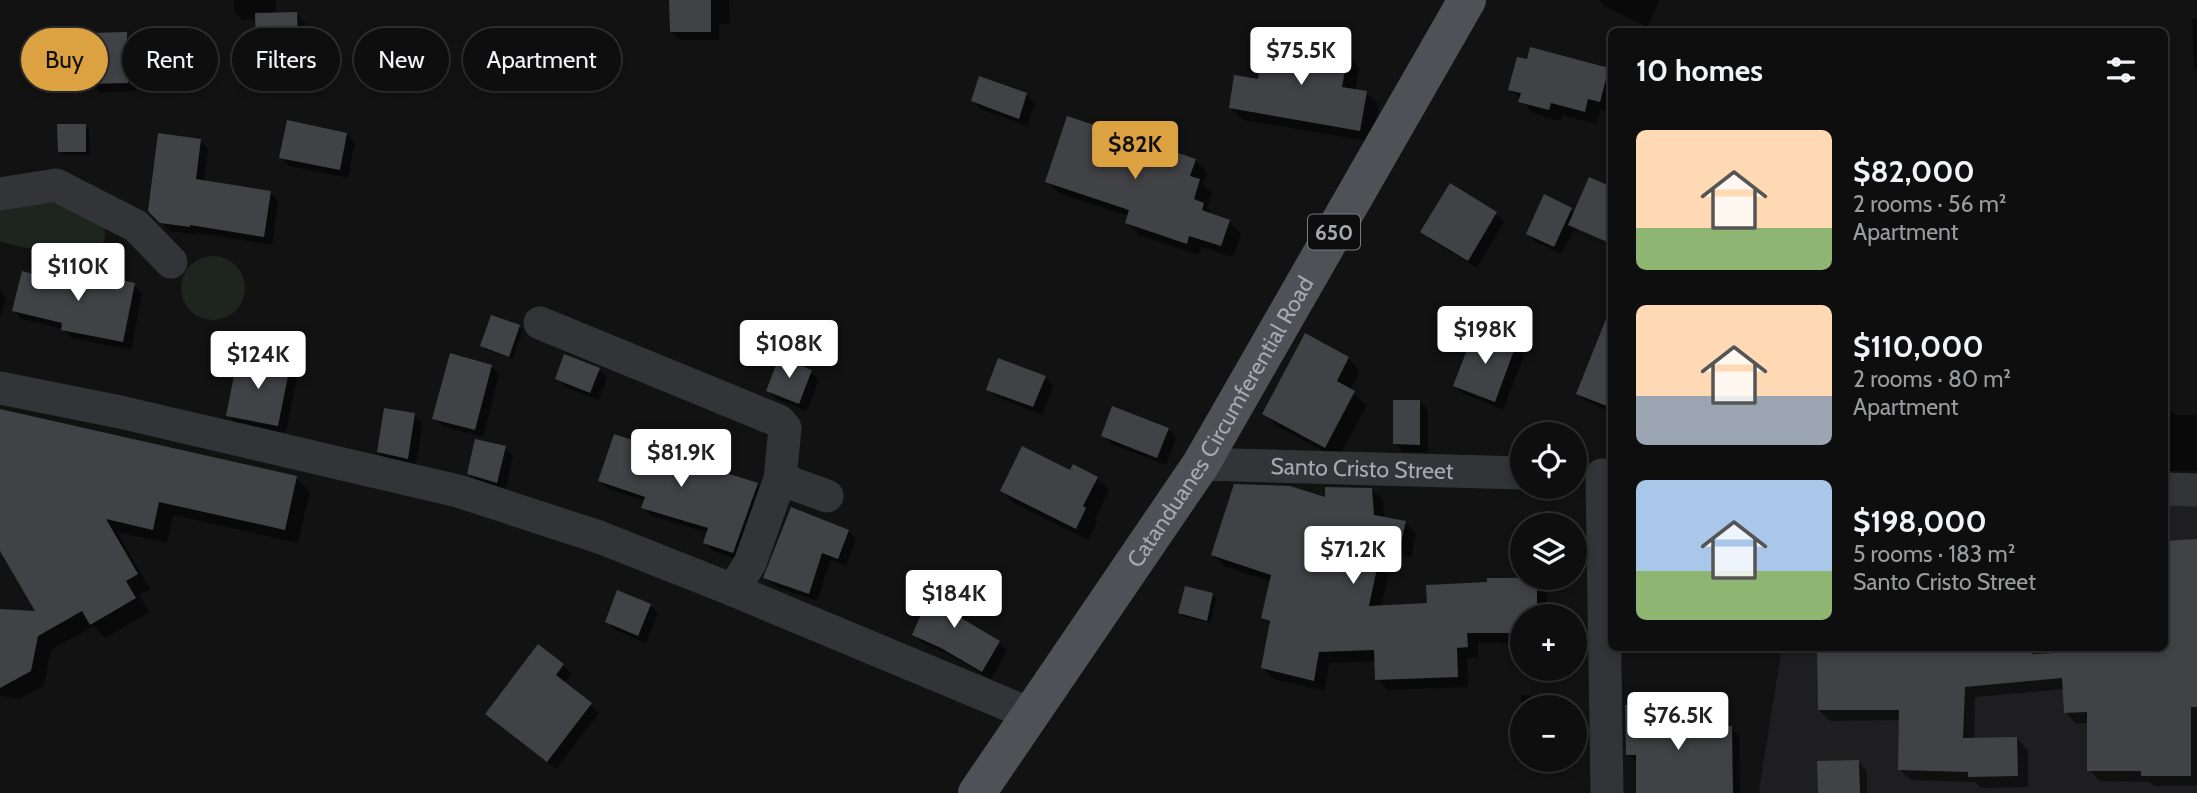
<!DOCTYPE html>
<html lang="en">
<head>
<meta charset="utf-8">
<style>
	body { margin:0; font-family:Cabin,sans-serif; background:#171717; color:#f1f3f6; height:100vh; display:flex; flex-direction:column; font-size:26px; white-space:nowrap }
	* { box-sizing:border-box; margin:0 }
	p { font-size:23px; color:#9b9c9e }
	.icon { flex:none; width:38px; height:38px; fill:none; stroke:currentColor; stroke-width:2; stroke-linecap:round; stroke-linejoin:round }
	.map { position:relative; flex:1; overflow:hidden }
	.drawer { position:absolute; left:1608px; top:28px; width:560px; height:623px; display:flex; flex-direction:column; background:#0e0e0e; border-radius:10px; box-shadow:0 4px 10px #0003,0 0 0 2px #2e2e2e }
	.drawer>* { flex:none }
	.banner { position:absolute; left:21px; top:28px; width:665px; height:63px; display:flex; gap:14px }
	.fabs { position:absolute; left:1510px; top:422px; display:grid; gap:14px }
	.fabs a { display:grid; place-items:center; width:77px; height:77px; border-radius:50%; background:#0e0e0e; box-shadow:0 4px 10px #0003,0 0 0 2px #2e2e2e; font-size:35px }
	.price { position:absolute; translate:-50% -60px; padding:0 16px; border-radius:7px; background:#fff; color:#222; font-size:23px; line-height:46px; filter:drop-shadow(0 2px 4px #0008) }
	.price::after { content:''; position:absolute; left:50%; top:42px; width:21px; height:16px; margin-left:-10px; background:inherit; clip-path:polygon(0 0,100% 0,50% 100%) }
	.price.selected { background:#dca140; color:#111 }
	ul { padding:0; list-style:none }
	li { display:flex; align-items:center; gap:21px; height:175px; padding:0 28px }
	li span { display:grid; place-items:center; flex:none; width:196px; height:140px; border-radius:10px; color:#555 }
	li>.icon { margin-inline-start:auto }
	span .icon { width:84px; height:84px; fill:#fffc; stroke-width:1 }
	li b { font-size:30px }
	h2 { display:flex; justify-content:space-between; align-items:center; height:84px; padding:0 28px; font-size:30px }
	.tag { padding:0 24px; border-radius:32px; background:#0e0e0e; box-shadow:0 4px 10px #0003,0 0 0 2px #2e2e2e; font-size:24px; line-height:63px }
	.tag.selected { background:#dca140; color:#111 }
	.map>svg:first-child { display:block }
	.built { fill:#1e1e20 }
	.green { fill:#1e251f }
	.shadow { fill:#0007 }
	.building { fill:#414246 }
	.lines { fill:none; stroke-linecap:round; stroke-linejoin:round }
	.minor { stroke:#333437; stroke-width:33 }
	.major { stroke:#4f5156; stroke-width:38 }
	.labels { text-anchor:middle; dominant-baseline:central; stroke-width:6; stroke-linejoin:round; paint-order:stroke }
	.shield { fill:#0d0d0e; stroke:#777a81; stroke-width:2 }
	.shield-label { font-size:21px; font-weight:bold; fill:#a5a9b2 }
	.street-label { font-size:23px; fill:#a5a9b2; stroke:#0d0d0e }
</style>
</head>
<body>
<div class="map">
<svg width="2197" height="793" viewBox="0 0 2197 793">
	<rect width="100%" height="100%" fill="#121213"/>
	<path class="built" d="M2165 501 2197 502V793H1761L1759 790 1782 648H2165Z"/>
	<g class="green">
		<path d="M36 199 74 204 104 221 105 238 100 249C76 256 23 250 0 241V201Z"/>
		<circle cx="213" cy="288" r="32"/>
	</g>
	<g class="shadow">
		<path d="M234 0H276V15L296 14 305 23V50L266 52 258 43 257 19 242 20 234 11Z"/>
		<path d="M671 0H729L730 24H719V40H680L671 32Z"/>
		<path d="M1599 0H1660L1647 27 1605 6Z"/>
		<path d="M2197 18V71L2194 68 2192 19Z"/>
		<path d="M126 34 135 42 136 91 99 92 90 84Z"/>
		<path d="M1347 55 1359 67 1355 91 1366 93 1379 105 1372 142 1243 120 1231 108 1260 81Z"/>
		<path d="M1608 70 1612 73V113L1600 110 1597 124 1563 115 1561 121 1533 113 1510 89Z"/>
		<path d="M1026 95 1035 103 1027 126 981 109 973 101Z"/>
		<path d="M85 126 89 129 90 155H63L59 151Z"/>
		<path d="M347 134 355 143 348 178 289 166 281 157Z"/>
		<path d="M200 140 208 149 204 183 270 192 278 201 272 245 198 233 197 235 170 231 150 211Z"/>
		<path d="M1195 160 1207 172 1203 184 1212 193 1207 208 1215 217 1229 221 1241 234 1233 257 1202 247 1199 255 1139 235 1127 222 1129 216 1060 194 1047 181Z"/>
		<path d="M1451 186 1496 214 1504 222 1477 268 1431 240 1423 232Z"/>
		<path d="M1571 209 1575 213 1577 231 1612 248 1578 233 1574 229 1562 254 1536 242 1528 234Z"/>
		<path d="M134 285 142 293 131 350 71 338 63 329 22 319 14 310 72 286Z"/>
		<path d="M0 291 7 297 0 317Z"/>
		<path d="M519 327 523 330 513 359 486 350 482 346Z"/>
		<path d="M1476 332 1515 347 1524 355 1503 410 1464 394 1455 386Z"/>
		<path d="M1612 345V412L1587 402 1578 394Z"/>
		<path d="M1348 358 1360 371 1350 391 1367 405 1338 459 1277 426 1264 414Z"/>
		<path d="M491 366 499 374 483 437 443 426 434 418Z"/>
		<path d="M289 367 297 376 286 433 236 423 228 415Z"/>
		<path d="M599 370 607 378 599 400 565 387 557 378Z"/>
		<path d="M811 372 819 380 807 411 776 399 768 391Z"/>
		<path d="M1045 378 1053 386 1042 415 997 397 988 389Z"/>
		<path d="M1420 402 1428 410V452H1403L1395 443Z"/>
		<path d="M0 411 296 478 310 492 298 543 173 515 167 543 117 532 150 589 139 595 149 613 105 638 94 626 51 650 44 685 19 699 0 696V611L38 613 0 547Z"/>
		<path d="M2165 411H2172L2176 415H2197V471H2165Z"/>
		<path d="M414 415 422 423 416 467 387 460 379 452Z"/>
		<path d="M1168 429 1176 437 1166 465 1111 444 1103 435Z"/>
		<path d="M505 448 513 456 505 491 477 481 469 473Z"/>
		<path d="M656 450 661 455 757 484 766 492 741 561 713 551 705 543 708 533 652 516 643 507 645 501 609 489 600 481Z"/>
		<path d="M1071 472 1097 478 1109 490 1095 519 1097 522 1088 540 1014 503 1002 491Z"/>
		<path d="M1372 490 1383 501 1384 519 1405 523 1416 534 1411 557 1393 554 1381 607 1429 605 1536 579 1547 590V616H1522V643H1478V658H1467L1468 687 1388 690 1377 679 1376 661 1329 663 1325 691 1274 679 1263 668 1271 625 1263 618 1271 582 1224 566 1213 555 1327 500Z"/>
		<path d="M848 531 856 539 846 566 831 560 817 601 774 586 765 578Z"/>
		<path d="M2197 541V786H2154L2149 782 2100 781 2089 770V723L2077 724 2066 713 2064 689 1975 697 1974 740 2017 739 2028 750V787L1981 788 1975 782 1911 780 1899 769 1900 720 1830 721 1819 710V648H2165V543Z"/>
		<path d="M1212 595 1216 598 1211 623 1184 617 1180 613Z"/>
		<path d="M963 598 972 606 965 622 999 642 1007 651 991 679 951 656 923 643 914 635Z"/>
		<path d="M650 605 658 613 646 643 615 630 607 622Z"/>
		<path d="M563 665 571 674 564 683 599 713 556 769 496 722Z"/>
		<path d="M1521 695H1558L1566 703 1567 707H1522V731Z"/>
		<path d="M1682 706 1690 714V728H1731L1739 736 1740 793H1638L1637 762 1628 754Z"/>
		<path d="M1858 762 1867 771V793H1820Z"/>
	</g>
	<g class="building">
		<path d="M669 0H711V32H670Z"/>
		<path d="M297 12 298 43 256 44 255 13Z"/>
		<path d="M127 32 128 83 89 84 88 33Z"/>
		<path d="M1265 38 1348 53 1342 87 1367 91 1360 131 1229 108 1234 75 1258 79Z"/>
		<path d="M1530 47 1609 68 1600 102 1588 99 1585 112 1551 103 1549 110 1518 102 1521 93 1508 90 1517 57 1527 59Z"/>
		<path d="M979 76 1027 93 1019 119 971 101Z"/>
		<path d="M1067 116 1196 159 1190 176 1200 179 1194 199 1204 203 1202 210 1230 220 1221 246 1189 236 1187 244 1125 223 1129 210 1045 182Z"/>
		<path d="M287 120 347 133 340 170 279 158Z"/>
		<path d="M57 124H86V152H58Z"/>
		<path d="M158 133 201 139 196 179 271 191 264 237 190 225V227L160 223 148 211Z"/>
		<path d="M1589 177 1612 187V244L1568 225Z"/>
		<path d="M1450 183 1497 212 1468 261 1420 232Z"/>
		<path d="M1544 194 1572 208 1554 247 1526 234Z"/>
		<path d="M22 271 70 284 73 271 135 283 123 342 61 330 62 323 12 311Z"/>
		<path d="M1610 309H1612V408L1576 394Z"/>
		<path d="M491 315 520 325 509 357 480 346Z"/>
		<path d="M1475 329 1516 345 1495 402 1453 386Z"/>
		<path d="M1305 333 1349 357 1337 381 1355 391 1325 448 1262 414Z"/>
		<path d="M450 353 492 365 475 430 432 419Z"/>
		<path d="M564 354 600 368 590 393 555 379Z"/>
		<path d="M238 355 290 366 278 426 226 416Z"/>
		<path d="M779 357 812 370 799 404 766 391Z"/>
		<path d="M998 358 1046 376 1033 407 986 390Z"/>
		<path d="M1393 400H1420V445L1393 444Z"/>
		<path d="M1112 406 1169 428 1157 458 1101 436Z"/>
		<path d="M384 408 415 413 408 459 377 452Z"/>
		<path d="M0 409 297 476 285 530 159 502 153 530 106 519 138 574 126 581 136 598 90 625 82 611 38 636 31 671 0 688V609L35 611 0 551Z"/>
		<path d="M614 434 657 448 656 451 758 483 733 553 703 543 708 528 641 508 645 497 598 481Z"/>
		<path d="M475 439 506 446 497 483 467 474Z"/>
		<path d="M1022 446 1070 470 1073 464 1098 477 1083 506 1086 508 1076 529 1000 491Z"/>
		<path d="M1234 484 1290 486 1325 497V487L1372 488 1374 515 1406 521 1400 547 1382 544 1369 606 1427 603 1426 585 1487 582V578H1537V616H1522V633H1467L1468 647 1457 648 1458 677 1375 680 1374 650 1319 652 1314 681 1261 668 1270 621 1261 618 1271 575 1211 555Z"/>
		<path d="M791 507 849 530 838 559 822 553 809 594 763 578Z"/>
		<path d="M2197 539V707H2191V776H2141V771H2087V712L2064 713 2062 678 1965 687 1963 738 2017 737 2018 776 1968 777V772L1898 770 1899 710H1818L1817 648H2032V654L2165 648V541Z"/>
		<path d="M935 583 964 597 956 615 1000 641 982 672 941 648 912 635Z"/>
		<path d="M1185 586 1213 593 1207 621 1178 613Z"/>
		<path d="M617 590 651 604 638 636 605 622Z"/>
		<path d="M538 644 564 664 556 675 592 703 547 762 485 714Z"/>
		<path d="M1683 704V727L1732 726 1733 793H1636V755H1626L1625 705Z"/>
		<path d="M1859 760 1860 793H1818L1817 761Z"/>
	</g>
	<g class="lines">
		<g class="minor">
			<path d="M0 194 56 185 136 226 171 262"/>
			<path d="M540 323 779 421 785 428 780 479 750 563 733 590"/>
			<path d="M0 388 120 412 458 491 599 537 733 590 1030 714"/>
			<path id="s1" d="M1201 464 1522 473"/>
			<path d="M1602 475 1607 793"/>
			<path d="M780 479 827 496"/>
			<path d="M2165 489 2197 490"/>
		</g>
		<path class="major" id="s2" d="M977 793 1201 464 1467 0"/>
	</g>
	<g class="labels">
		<rect class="shield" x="1308" y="214.5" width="52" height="35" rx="5"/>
		<g class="shield-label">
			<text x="1334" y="232">650</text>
		</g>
		<g class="street-label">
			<text stroke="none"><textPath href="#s2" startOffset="444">Catanduanes Circumferential Road</textPath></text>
			<text stroke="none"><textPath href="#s1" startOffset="161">Santo Cristo Street</textPath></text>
		</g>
	</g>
</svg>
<div class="fabs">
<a><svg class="icon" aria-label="locate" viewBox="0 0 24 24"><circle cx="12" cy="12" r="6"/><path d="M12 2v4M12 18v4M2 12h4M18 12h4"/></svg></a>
<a><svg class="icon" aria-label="layers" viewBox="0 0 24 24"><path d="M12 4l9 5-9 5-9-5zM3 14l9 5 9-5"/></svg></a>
<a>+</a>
<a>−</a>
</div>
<b class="price" style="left:1301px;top:87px">$75.5K</b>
<b class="price selected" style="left:1135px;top:181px">$82K</b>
<b class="price" style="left:78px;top:303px">$110K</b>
<b class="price" style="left:1485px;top:366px">$198K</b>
<b class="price" style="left:789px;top:380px">$108K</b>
<b class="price" style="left:258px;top:391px">$124K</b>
<b class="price" style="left:681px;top:489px">$81.9K</b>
<b class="price" style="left:1353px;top:586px">$71.2K</b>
<b class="price" style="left:954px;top:630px">$184K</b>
<b class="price" style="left:1678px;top:752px">$76.5K</b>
<div class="banner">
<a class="tag selected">Buy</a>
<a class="tag">Rent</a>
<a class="tag">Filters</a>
<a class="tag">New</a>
<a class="tag">Apartment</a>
</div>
<section class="drawer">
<h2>10 homes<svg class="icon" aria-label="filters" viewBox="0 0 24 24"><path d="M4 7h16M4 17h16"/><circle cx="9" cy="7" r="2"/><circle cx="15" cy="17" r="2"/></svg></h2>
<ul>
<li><span style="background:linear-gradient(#ffd9b3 70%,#8fb573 0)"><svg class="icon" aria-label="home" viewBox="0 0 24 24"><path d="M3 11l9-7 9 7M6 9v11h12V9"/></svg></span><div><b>$82,000</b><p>2 rooms · 56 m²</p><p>Apartment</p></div></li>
<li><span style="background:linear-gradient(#ffd9b3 65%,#9aa5b1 0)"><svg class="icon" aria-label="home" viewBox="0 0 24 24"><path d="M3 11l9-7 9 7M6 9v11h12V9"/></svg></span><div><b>$110,000</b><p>2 rooms · 80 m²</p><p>Apartment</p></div></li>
<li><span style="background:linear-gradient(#a9c7e8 65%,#8fb573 0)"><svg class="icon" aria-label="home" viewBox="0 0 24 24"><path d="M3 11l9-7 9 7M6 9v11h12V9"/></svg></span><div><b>$198,000</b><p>5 rooms · 183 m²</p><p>Santo Cristo Street</p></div></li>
</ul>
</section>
</div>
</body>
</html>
